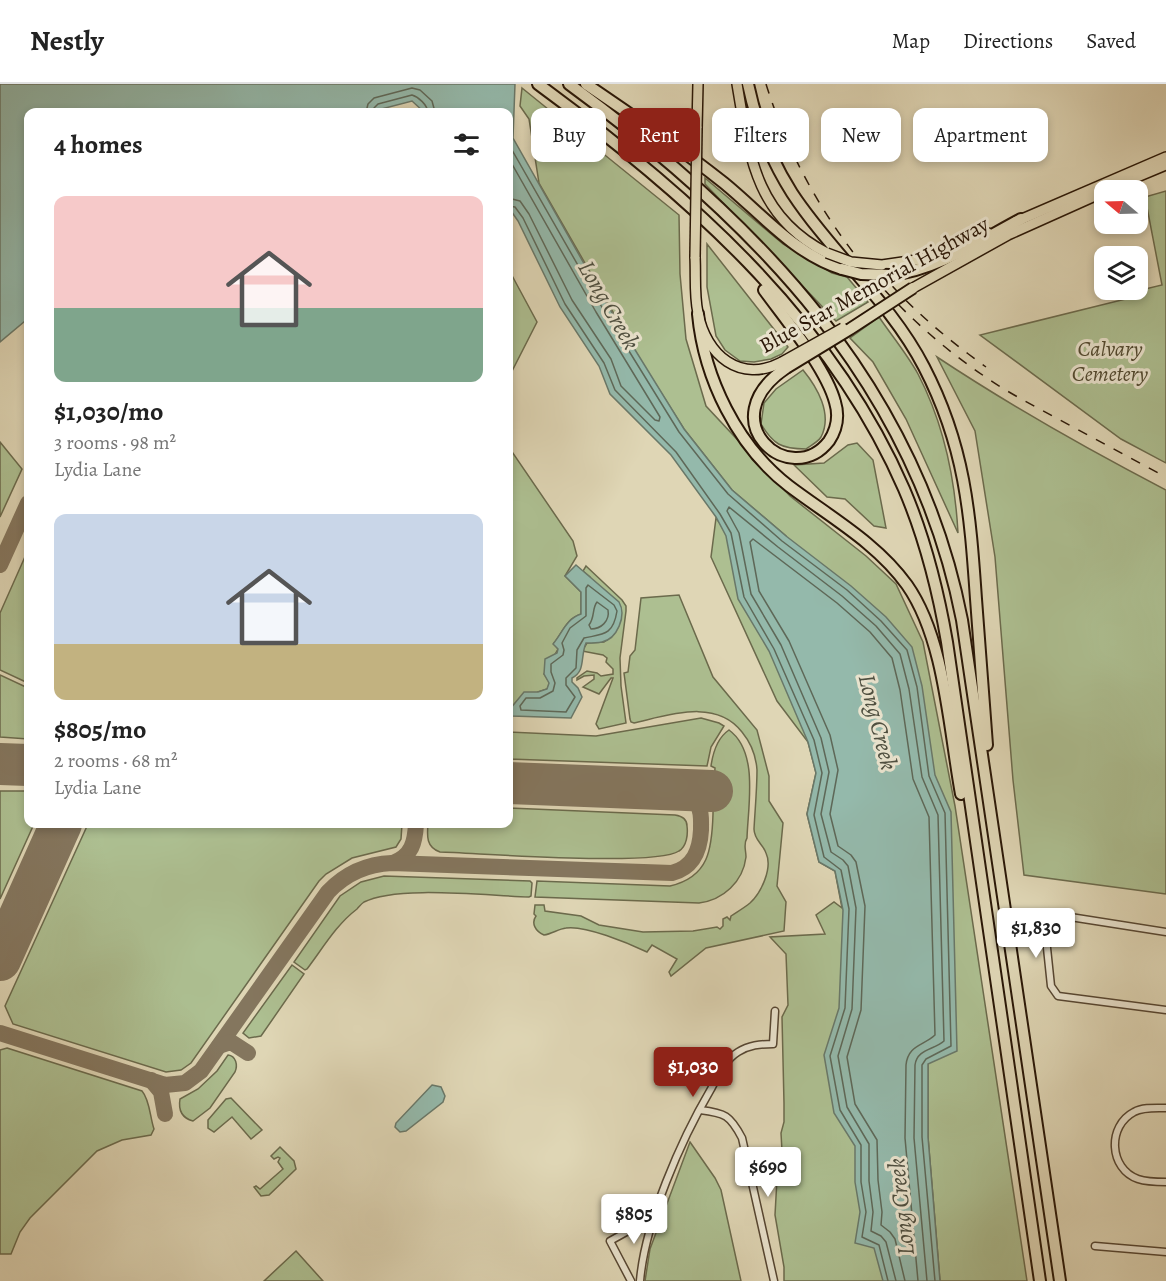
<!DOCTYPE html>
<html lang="en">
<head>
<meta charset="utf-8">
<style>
	body { margin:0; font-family:Alegreya,serif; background:#f6f6f6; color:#222; height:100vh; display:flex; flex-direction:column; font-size:22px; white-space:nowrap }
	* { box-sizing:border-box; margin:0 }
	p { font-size:20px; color:#767676 }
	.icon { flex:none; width:33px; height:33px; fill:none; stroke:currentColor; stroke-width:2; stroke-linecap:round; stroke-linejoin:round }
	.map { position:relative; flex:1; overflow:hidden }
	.sheet { position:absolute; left:24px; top:24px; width:489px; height:720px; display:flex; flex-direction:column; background:#fff; border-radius:12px; box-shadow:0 3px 9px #0003 }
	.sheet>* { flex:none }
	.hud { position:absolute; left:531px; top:24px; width:544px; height:54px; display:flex; gap:12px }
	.needle { width:39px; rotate:289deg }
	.buttons { position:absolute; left:1094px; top:96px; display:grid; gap:12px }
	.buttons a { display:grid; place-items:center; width:54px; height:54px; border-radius:12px; background:#fff; box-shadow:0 3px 9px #0003; font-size:30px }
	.price { position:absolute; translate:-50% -51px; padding:0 14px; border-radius:6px; background:#fff; color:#222; font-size:20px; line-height:39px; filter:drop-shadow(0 2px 3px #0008) }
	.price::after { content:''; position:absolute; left:50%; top:36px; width:18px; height:14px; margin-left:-9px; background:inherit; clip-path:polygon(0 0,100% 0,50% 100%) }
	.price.selected { background:#8f2418; color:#fff }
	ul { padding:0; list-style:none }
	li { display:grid; align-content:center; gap:12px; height:318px; padding:0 30px }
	li span { display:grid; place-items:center; height:186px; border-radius:12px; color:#555 }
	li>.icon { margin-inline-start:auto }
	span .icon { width:108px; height:108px; fill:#fffc; stroke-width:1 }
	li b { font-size:26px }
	h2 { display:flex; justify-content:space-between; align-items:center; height:72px; padding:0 30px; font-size:26px }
	.chip { padding:0 21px; border-radius:12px; background:#fff; box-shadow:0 3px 9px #0003; font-size:21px; line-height:54px }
	.chip.selected { background:#8f2418; color:#fff }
	header { display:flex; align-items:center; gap:36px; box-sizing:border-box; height:84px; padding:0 30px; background:#fff; border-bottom:2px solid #e0e0e0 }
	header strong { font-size:28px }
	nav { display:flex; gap:33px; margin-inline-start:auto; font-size:21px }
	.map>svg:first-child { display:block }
	.green { fill:#adbf91; stroke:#6b6a4c; stroke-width:1.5 }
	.water { fill:#94b9ab; stroke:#697869; stroke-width:1.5 }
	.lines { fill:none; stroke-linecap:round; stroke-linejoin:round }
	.shore { stroke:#5e6858; stroke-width:1.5 }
	.taxiway { stroke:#84765e; stroke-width:16 }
	.runway { stroke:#84765e; stroke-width:42 }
	.minor-casing { stroke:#564632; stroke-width:9 }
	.primary-casing { stroke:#291606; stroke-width:12 }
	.motorway-casing { stroke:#291606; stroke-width:14 }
	.minor { stroke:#eae4cf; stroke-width:6 }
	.primary { stroke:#dfd6b5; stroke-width:9 }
	.motorway { stroke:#dfd6b5; stroke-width:10 }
	.rail { stroke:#291606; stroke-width:1.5; stroke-dasharray:10 10; stroke-linecap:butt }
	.primary-bridge-casing { stroke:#291606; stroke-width:12; stroke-linecap:butt }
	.motorway-bridge-casing { stroke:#291606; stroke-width:14; stroke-linecap:butt }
	.primary-bridge { stroke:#dfd6b5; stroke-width:9 }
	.motorway-bridge { stroke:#dfd6b5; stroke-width:10 }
	.labels { text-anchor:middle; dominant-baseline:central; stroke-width:6; stroke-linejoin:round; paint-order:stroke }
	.street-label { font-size:22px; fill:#291606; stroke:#eae4cf }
	.park-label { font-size:22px; font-style:italic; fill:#514930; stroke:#eae4cf }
	.water-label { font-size:24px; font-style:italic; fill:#4e4f40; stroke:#eae4cf }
</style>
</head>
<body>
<header>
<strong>Nestly</strong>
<nav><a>Map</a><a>Directions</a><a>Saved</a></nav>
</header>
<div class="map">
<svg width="1166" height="1197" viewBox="0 0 1166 1197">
	<rect width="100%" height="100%" fill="#dfd6b5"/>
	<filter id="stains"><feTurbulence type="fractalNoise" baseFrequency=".00333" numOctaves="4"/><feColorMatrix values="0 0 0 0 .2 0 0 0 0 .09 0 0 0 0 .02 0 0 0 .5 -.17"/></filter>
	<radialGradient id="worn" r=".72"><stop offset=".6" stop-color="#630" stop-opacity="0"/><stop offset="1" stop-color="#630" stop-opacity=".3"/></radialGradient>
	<g class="green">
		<path d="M522 4 679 131 680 190 686 255 706 322 790 412 866 472 896 500 923 558 955 722 1027 1197H940L928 1053V980L786 452 732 406 684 345 644 282 539 99 529 35 520 22Z"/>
		<path d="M705 94 783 160 832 189 847 193 868 218 836 237 705 100Z"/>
		<path d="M1166 107V379L1121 355 980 251 1142 211 1141 206 1162 201 1145 113Z"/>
		<path d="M707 160 788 263 782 270 771 275 754 278 740 277 725 266 716 252 707 203Z"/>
		<path d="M509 186 537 238 509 293H508Z"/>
		<path d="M879 233C892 252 907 270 918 290 944 340 955 394 958 449L906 335 873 278 850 254Z"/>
		<path d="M937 273C1011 322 1087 365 1166 406V810L1024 791 1013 696 995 473 975 347Z"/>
		<path d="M803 286C817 303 833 330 821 353 818 358 810 362 806 365 781 365 773 360 761 340L764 319 776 305Z"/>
		<path d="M0 358 22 385 0 433Z"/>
		<path d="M857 359 873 376 886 444 874 442 845 415 827 413 794 381 824 379 848 361Z"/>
		<path d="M508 362 573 457 577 472 565 492 581 508V530C566 535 563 548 554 559L558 565 544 590 550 599 547 605 538 608 510 625 512 632 508 631Z"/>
		<path d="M716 434 822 579 923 1197H784V1183L775 1131 777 1095 783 1085 781 1049 784 1038V1019L782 933 788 921 786 870 770 853 825 850 816 831 834 818 842 824 835 787 819 778 807 730 816 689 808 658 777 617 711 473Z"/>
		<path d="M28 466V599L0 586V529Z"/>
		<path d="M586 482 622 516 626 522V527L620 574 621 602 626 639 599 645 596 640 613 594H611L599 610 583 603 594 595V591L584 592 577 596V594L587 587 597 589 601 592 613 590V585L606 578 607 574 603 571 582 567 587 559 604 558 614 550 590 493 583 487Z"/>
		<path d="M679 511 713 593 757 646 769 692V717L783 739 777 802 786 818 784 847 706 864 671 892 669 888 677 875 652 861 647 868C628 859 585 841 566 844 558 845 552 850 544 851 535 847 531 839 536 832L534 830 535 821H544L545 827 581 832 599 841 643 848 693 847 717 843 720 845 723 842V835L727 833 730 836 731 832C737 828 744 824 750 819 761 809 773 784 766 769 763 760 754 756 754 745 755 726 757 705 757 686 756 671 751 659 742 648 716 614 669 631 634 639L631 638 630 635 624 589 628 588 630 572 635 566 641 514Z"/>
		<path d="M0 591 28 604V655L0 653Z"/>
		<path d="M701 634 719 639 724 642 711 663 707 682 509 675V648L596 652Z"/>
		<path d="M729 646C759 668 748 721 747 754 743 760 746 766 746 773 743 798 723 816 699 819L535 813 537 797 670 802C709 793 712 765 713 730 713 715 714 699 715 684L711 682C713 668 717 654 729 646Z"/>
		<path d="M0 707H28V740H34L0 815Z"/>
		<path d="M509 724 675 731C682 732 687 735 687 742 688 750 687 762 679 767 655 783 480 769 440 768 426 763 427 752 428 740H508Z"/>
		<path d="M88 740H402L401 755 396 763 352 774 326 790 319 797 191 979 181 986 166 988 13 940 5 922Z"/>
		<path d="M384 792 530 797 532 799 531 812 529 813C489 812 396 801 364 818 361 820 359 823 357 825 336 841 323 864 307 885L305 886 294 878 340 812 361 798Z"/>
		<path d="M292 881 304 890 261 952 249 954 243 949Z"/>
		<path d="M7 964 142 1007C150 1016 150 1034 154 1045L151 1051 122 1056 97 1067 30 1134 20 1148 11 1170H0V966Z"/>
		<path d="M228 971C236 972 238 981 235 988L210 1024 193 1037C182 1034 178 1027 180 1015L198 1005 217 987Z"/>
		<path d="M231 1014 262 1046 251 1055 232 1033 214 1048 208 1044V1036L226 1015Z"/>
		<path d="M690 1058 715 1094 721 1106 741 1197H645L650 1165Z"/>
		<path d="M280 1063 294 1077 296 1085 269 1111 261 1112 254 1103 256 1102 260 1105 283 1085 278 1078 280 1074 278 1073 274 1075 271 1072Z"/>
		<path d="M296 1167 323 1197H264Z"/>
	</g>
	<g class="water">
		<path d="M0 0H515L513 54 608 222 684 345 732 406 786 452 851 502 886 533 912 563 922 602 935 691 951 728 957 967 928 980V1053L940 1197H883L874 1164 855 1159 860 1128 855 1098V1062L834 1029 824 971 839 924 843 826 835 787 819 778 807 730 816 689 808 658 769 567 738 515 726 452 716 433 671 371 610 310 599 282 560 223 518 137 509 124 508 28H424L412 17 370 28H28V231L25 237 0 258Z"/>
		<path d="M576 481 619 518C627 532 617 555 602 558 597 559 591 559 586 559 580 573 586 587 572 594V598L578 604 582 613 571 634 512 632 510 625 524 608H538L547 605 549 599 544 590 545 575 557 569 558 565 553 560C563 548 566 535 581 530V508L565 492Z"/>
		<path d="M432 1001 441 1003 445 1012 443 1018 406 1047 400 1048 395 1043 396 1039Z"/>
	</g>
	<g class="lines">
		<g class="shore">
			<path d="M366 28 368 20 374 14 412 4 420 6 432 17 435 28"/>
			<path d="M374 28V24L378 20 412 11C419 13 427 21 428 28"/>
			<path d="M508 59 603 225 679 348 728 410 782 457 847 506 881 537 907 566 917 603 929 692 945 729 951 962 926 975 922 981V1053L935 1197"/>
			<path d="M508 73 596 228 660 333 659 337 655 336 621 302 611 275 572 216 529 130 520 117 508 114"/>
			<path d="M508 122 515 123 523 134 565 220 604 279 615 306 676 368 720 430 731 449 744 513 774 565 814 656 822 689 814 731 824 773 841 786 849 825 845 924 830 972 840 1026 861 1061V1098L866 1128 862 1153 879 1161 888 1197"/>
			<path d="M588 501 614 521 617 527C613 552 603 550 584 554L577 566 576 584 566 594V601L575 613 566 628 521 626 520 622 526 614H540L553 607 555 599 551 588V580L563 571 564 566 562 559 570 544 586 532V504Z"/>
			<path d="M597 518 608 526C610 537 601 545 591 545L589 541C595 533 592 524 597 518Z"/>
			<path d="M896 1197 886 1158 881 1152 871 1147 873 1128 869 1097V1060L847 1023 838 972 852 925 856 824 848 782 843 776 831 768 821 730 829 688 821 654 781 561 751 510 739 449 727 427 729 423 778 463 842 512 876 542 900 570 909 605 922 693 938 731 944 957C934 966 917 965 915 981L914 1054 927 1197"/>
			<path d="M905 1197 895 1155 890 1148 881 1141 882 1128 878 1096 877 1056 855 1020 847 973 861 926 865 822 856 778 851 771 838 762 830 730 838 686 830 651 789 557 759 507 750 458 753 455 837 519 870 548 892 574 900 606 913 695 929 733 935 951C923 962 908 961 906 981L905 1054 918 1197"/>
		</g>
		<g class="taxiway">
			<path d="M0 481 28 419"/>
			<path d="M393 779C412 772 415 758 416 740"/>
			<path d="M0 949 165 1001 185 999 201 987 328 808C345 790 367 780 392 779L672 789C694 783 700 766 701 746 701 736 702 727 696 718 691 712 684 709 676 706"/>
			<path d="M219 962 231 958 248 969"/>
			<path d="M151 996 161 1008 165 1030"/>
		</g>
		<g class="runway">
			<path d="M0 680 28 681"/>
			<path d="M508 699 712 707"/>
			<path d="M0 876 61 740"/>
		</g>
		<g class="minor-casing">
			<g id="minor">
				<path d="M1166 848 1064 832 1050 834 1046 839 1045 845 1051 902 1058 912 1166 926"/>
				<path d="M1166 1024C1155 1024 1143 1023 1134 1028 1107 1042 1109 1085 1138 1095 1147 1098 1157 1098 1166 1098"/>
				<path d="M700 1026C725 1029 730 1031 742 1054L774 1197"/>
				<path d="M1095 1162 1166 1168"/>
				<path d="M631 1197 610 1157 655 1132"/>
				<path d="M640 1197C645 1138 681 1056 711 1005 718 992 725 976 738 968 749 961 760 960 773 960L775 927"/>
			</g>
		</g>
		<g class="primary-casing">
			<g id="primary">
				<path d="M737 0C749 72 756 133 827 169"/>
				<path d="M697 44 698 0"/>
				<path d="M1106 106 1166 81"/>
				<path d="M1015 138 1166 73"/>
				<path d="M695 173C696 192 694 211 698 229 706 271 740 300 782 278"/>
				<path d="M882 181 923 175 988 149"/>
				<path d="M913 204 1008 151 1104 108"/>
			</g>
		</g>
		<g class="motorway-casing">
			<g id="motorway">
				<path d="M538 0C685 108 830 234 904 405 925 454 938 506 947 558L1040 1197"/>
				<path d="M569 0C756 137 916 300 962 536L1060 1197"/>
				<path d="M586 0C633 32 680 64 724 99 762 130 794 170 842 185"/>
				<path d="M748 0C756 38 771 76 792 109 832 170 890 217 924 283 965 362 970 428 976 515 980 564 983 612 987 661"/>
				<path d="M890 191C935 187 981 156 1021 135"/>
				<path d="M764 206C785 235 826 284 835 318 839 331 837 345 829 357 790 407 709 336 786 284"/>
				<path d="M698 230C704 294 737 362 789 402 830 433 877 459 907 501 945 555 949 645 961 710"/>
			</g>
		</g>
		<use href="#minor" class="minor"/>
		<use href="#primary" class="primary"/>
		<use href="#motorway" class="motorway"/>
		<g class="rail">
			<path d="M766 0C804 122 884 226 990 296 1012 311 1035 322 1058 335 1094 354 1130 374 1166 393"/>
			<path d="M879 187C910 224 947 255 986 283"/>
		</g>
		<g class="primary-bridge-casing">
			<g id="primary-bridge">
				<path d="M827 169 851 178 882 181"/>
				<path d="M695 173 697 44"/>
				<path d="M782 278 843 244"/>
			</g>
		</g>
		<g class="motorway-bridge-casing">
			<g id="motorway-bridge">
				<path d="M842 185 861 190 890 191"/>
				<path d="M786 284 850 245 913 204"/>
			</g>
		</g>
		<use href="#primary-bridge" class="primary-bridge"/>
		<use href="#motorway-bridge" class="motorway-bridge"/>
	</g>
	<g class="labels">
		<g class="street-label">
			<text transform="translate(874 201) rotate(-29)">Blue Star Memorial Highway</text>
		</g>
		<g class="park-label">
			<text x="1110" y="265">Calvary<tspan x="1110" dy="25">Cemetery</tspan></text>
		</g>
		<g class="water-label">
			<text transform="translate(609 221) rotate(60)">Long Creek</text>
			<text transform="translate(878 638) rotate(76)">Long Creek</text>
			<text transform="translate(901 1123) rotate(-96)">Long Creek</text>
		</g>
	</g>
	<rect width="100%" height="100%" filter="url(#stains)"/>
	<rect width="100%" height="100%" fill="url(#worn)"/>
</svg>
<div class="buttons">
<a><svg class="needle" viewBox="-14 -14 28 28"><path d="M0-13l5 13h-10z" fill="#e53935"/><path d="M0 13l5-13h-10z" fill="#767676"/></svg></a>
<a><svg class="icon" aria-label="layers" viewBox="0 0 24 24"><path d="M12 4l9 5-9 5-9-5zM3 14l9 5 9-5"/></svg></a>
</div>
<b class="price" style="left:1036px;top:875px">$1,830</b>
<b class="price selected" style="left:693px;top:1014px">$1,030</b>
<b class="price" style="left:768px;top:1114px">$690</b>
<b class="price" style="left:634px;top:1161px">$805</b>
<div class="hud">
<a class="chip">Buy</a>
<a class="chip selected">Rent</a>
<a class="chip">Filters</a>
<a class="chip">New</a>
<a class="chip">Apartment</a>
</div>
<section class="sheet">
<h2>4 homes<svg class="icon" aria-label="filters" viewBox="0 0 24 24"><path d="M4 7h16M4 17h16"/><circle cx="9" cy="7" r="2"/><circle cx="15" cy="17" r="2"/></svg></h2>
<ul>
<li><span style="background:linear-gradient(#f6c9c9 60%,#7fa58c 0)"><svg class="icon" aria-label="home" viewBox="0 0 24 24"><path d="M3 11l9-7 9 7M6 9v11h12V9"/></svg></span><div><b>$1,030/mo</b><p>3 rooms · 98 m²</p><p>Lydia Lane</p></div></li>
<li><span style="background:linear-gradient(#c9d6e8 70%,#c2b280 0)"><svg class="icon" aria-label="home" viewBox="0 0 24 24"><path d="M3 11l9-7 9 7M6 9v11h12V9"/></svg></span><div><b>$805/mo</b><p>2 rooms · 68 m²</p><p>Lydia Lane</p></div></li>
</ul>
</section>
</div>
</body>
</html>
